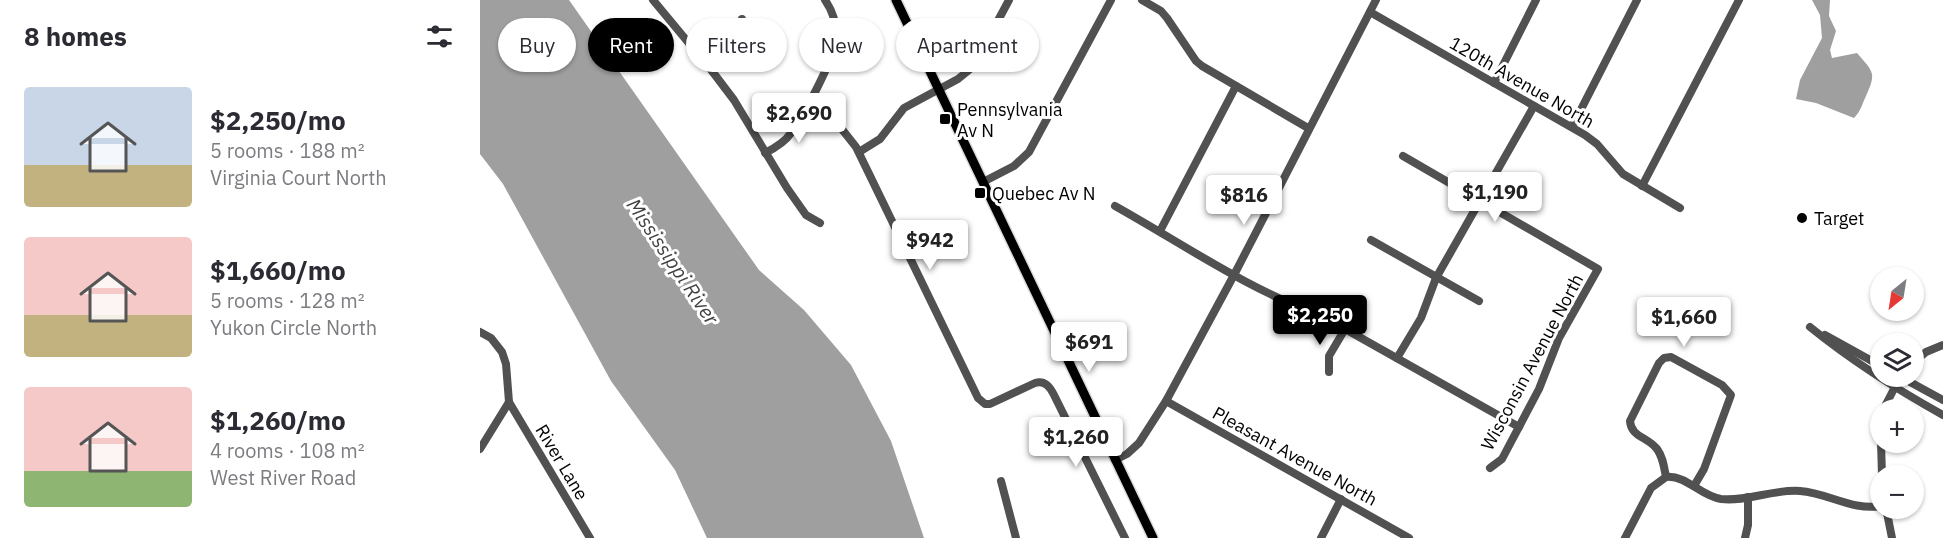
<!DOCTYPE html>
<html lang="en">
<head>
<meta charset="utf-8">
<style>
	body { margin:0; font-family:"IBM Plex Sans",sans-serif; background:#f2f2f3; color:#2b2b33; height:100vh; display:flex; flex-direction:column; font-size:22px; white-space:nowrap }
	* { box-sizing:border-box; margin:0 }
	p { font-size:20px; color:#7c7c81 }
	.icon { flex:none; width:33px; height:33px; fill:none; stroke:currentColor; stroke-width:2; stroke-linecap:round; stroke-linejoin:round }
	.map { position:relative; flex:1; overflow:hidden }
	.panel { display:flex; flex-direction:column; background:#fff; width:480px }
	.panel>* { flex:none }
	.banner { position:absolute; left:18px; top:18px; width:570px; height:54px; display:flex; gap:12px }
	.needle { width:39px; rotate:210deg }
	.fabs { position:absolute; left:1390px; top:267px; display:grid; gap:12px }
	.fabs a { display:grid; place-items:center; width:54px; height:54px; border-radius:50%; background:#fff; box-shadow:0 2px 4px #0004; font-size:30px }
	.price { position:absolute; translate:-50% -51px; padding:0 14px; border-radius:6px; background:#fff; color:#222; font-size:20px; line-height:39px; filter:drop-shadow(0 2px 3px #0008) }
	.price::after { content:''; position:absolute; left:50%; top:36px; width:18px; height:14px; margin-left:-9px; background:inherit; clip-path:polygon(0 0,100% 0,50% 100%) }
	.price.active { background:#000; color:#fff }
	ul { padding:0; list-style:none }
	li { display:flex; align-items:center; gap:18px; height:150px; padding:0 24px }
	li span { display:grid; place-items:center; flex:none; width:168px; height:120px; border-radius:6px; color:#555 }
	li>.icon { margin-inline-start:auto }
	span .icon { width:72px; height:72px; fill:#fffc; stroke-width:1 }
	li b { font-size:26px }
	h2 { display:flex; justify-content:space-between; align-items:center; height:72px; padding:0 24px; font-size:26px }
	.chip { padding:0 21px; border-radius:27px; background:#fff; box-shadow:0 2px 4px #0004; font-size:21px; line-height:54px }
	.chip.active { background:#000; color:#fff }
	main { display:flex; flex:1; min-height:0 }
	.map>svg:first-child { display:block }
	.water { fill:#9f9f9f }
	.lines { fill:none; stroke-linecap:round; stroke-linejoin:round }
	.major-casing { stroke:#dbdbdb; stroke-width:12 }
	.minor { stroke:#515151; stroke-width:8 }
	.major { stroke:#000; stroke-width:9 }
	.poi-dot { fill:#000; stroke:#fff; stroke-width:2 }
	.labels { text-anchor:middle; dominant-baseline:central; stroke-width:6; stroke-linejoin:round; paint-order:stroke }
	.street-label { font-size:18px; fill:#000; stroke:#fff }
	.poi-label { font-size:18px; fill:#000; stroke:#fff; text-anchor:start }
	.water-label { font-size:20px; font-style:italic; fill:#404040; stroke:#fff }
</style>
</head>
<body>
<main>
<section class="panel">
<h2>8 homes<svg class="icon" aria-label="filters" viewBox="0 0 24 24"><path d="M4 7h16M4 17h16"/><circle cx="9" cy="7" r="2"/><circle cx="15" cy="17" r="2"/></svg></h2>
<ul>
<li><span style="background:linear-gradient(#c9d6e8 65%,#c2b280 0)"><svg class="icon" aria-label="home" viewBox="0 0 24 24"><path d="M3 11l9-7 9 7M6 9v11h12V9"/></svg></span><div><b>$2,250/mo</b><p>5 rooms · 188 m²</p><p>Virginia Court North</p></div></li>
<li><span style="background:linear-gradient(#f6c9c9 65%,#c2b280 0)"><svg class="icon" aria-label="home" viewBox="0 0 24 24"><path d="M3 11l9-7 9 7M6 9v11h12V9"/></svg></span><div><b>$1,660/mo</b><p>5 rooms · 128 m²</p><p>Yukon Circle North</p></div></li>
<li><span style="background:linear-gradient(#f6c9c9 70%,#8fb573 0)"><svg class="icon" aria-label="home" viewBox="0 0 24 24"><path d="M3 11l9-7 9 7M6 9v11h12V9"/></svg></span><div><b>$1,260/mo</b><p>4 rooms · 108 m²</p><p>West River Road</p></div></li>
</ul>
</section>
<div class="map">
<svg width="1463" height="538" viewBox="0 0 1463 538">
	<rect width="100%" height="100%" fill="#fff"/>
	<g class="water">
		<path d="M0 0H89L279 270 324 310 371 365 411 441 444 538H227L195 470 131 381 23 184 0 154Z"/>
		<path d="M1332 0H1350L1349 16 1356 31 1350 50 1352 58 1377 53C1393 72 1397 72 1386 96 1382 104 1381 111 1374 118L1336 103 1316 99 1320 80 1342 38 1340 15Z"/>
	</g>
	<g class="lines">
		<g class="major-casing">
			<path id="major" d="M416 0 673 538"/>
		</g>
		<g class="minor">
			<path d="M173 0 232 71 254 100 307 188 326 215 340 223"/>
			<path d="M662 0 681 11 687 18 716 61 722 66 828 128"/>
			<path d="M890 12 1105 135 1117 144 1143 174 1200 208"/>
			<path d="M232 71 255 50 264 35 262 19"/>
			<path d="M1014 83 1056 0"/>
			<path d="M326 108 361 128 376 147 498 398 505 404H510L555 383C565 380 570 387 574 395L645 538"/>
			<path d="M1092 127 1157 0"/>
			<path d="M379 152 400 139 424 108 478 79 489 70 500 54 529 0"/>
			<path d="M285 153C295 148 305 142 311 133 323 117 357 54 357 35 356 23 352 10 345 0"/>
			<path d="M923 156 1118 269 1079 338 1059 389 1022 459 1010 468"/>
			<path d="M503 182 534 166 549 152 631 0"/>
			<path d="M1162 186 1259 0"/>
			<path d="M635 206C703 244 769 290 842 316L1039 427"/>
			<path d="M680 231 756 86"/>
			<path d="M891 240 999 301"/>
			<path d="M1330 327C1372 361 1416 389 1463 415"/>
			<path d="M0 332 11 338 22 352 26 364 29 402 0 449"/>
			<path d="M1345 335 1401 366"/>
			<path d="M917 358 941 318 956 278 1054 106"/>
			<path d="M1434 362 1446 352 1463 345"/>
			<path d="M849 372V356L865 329"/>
			<path d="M1419 376 1463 400"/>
			<path d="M686 401 929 538"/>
			<path d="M29 402 110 538"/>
			<path d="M1403 410 1416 385"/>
			<path d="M1401 422V429"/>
			<path d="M1401 442 1402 476"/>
			<path d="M635 460 647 454 659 443 686 401 754 275 896 0"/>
			<path d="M1186 477C1184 467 1183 457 1177 449 1168 437 1151 437 1150 421L1179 363 1184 358 1191 357 1242 385 1251 395 1224 469 1214 486"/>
			<path d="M521 481 536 538"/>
			<path d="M1406 508 1412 538"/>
			<path d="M841 538 861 499"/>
			<path d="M1145 538 1171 488 1186 477C1207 475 1220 496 1241 499 1266 502 1293 489 1320 491 1348 493 1373 511 1401 506"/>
			<path d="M1265 538 1268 525V497"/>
		</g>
		<use href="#major" class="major"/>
	</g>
	<g class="poi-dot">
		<rect x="459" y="113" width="12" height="12" rx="3"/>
		<rect x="494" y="187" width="12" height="12" rx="3"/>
		<circle cx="1322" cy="218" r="6"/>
	</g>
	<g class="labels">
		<g class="street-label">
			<text transform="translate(1042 82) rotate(30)">120th Avenue North</text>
			<text transform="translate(1052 362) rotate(-62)">Wisconsin Avenue North</text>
			<text transform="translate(815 456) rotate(29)">Pleasant Avenue North</text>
			<text transform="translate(82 462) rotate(59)">River Lane</text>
		</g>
		<g class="poi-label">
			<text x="477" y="109">Pennsylvania<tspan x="477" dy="21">Av N</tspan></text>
			<text x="512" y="193">Quebec Av N</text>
			<text x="1334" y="218">Target</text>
		</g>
		<g class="water-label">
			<text transform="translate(193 261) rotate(56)">Mississippi River</text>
		</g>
	</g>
</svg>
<div class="fabs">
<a><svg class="needle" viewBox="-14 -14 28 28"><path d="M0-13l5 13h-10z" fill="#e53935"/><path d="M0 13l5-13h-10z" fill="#7c7c81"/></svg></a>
<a><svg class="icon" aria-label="layers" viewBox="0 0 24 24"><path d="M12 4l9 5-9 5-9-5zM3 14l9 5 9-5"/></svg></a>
<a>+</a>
<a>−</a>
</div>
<b class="price" style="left:319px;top:144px">$2,690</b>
<b class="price" style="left:1015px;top:223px">$1,190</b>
<b class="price" style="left:764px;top:226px">$816</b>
<b class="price" style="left:450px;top:271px">$942</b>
<b class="price active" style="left:840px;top:346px">$2,250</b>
<b class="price" style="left:1204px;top:348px">$1,660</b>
<b class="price" style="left:609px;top:373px">$691</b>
<b class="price" style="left:596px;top:468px">$1,260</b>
<div class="banner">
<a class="chip">Buy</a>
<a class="chip active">Rent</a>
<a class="chip">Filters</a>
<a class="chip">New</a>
<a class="chip">Apartment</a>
</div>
</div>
</main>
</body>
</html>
